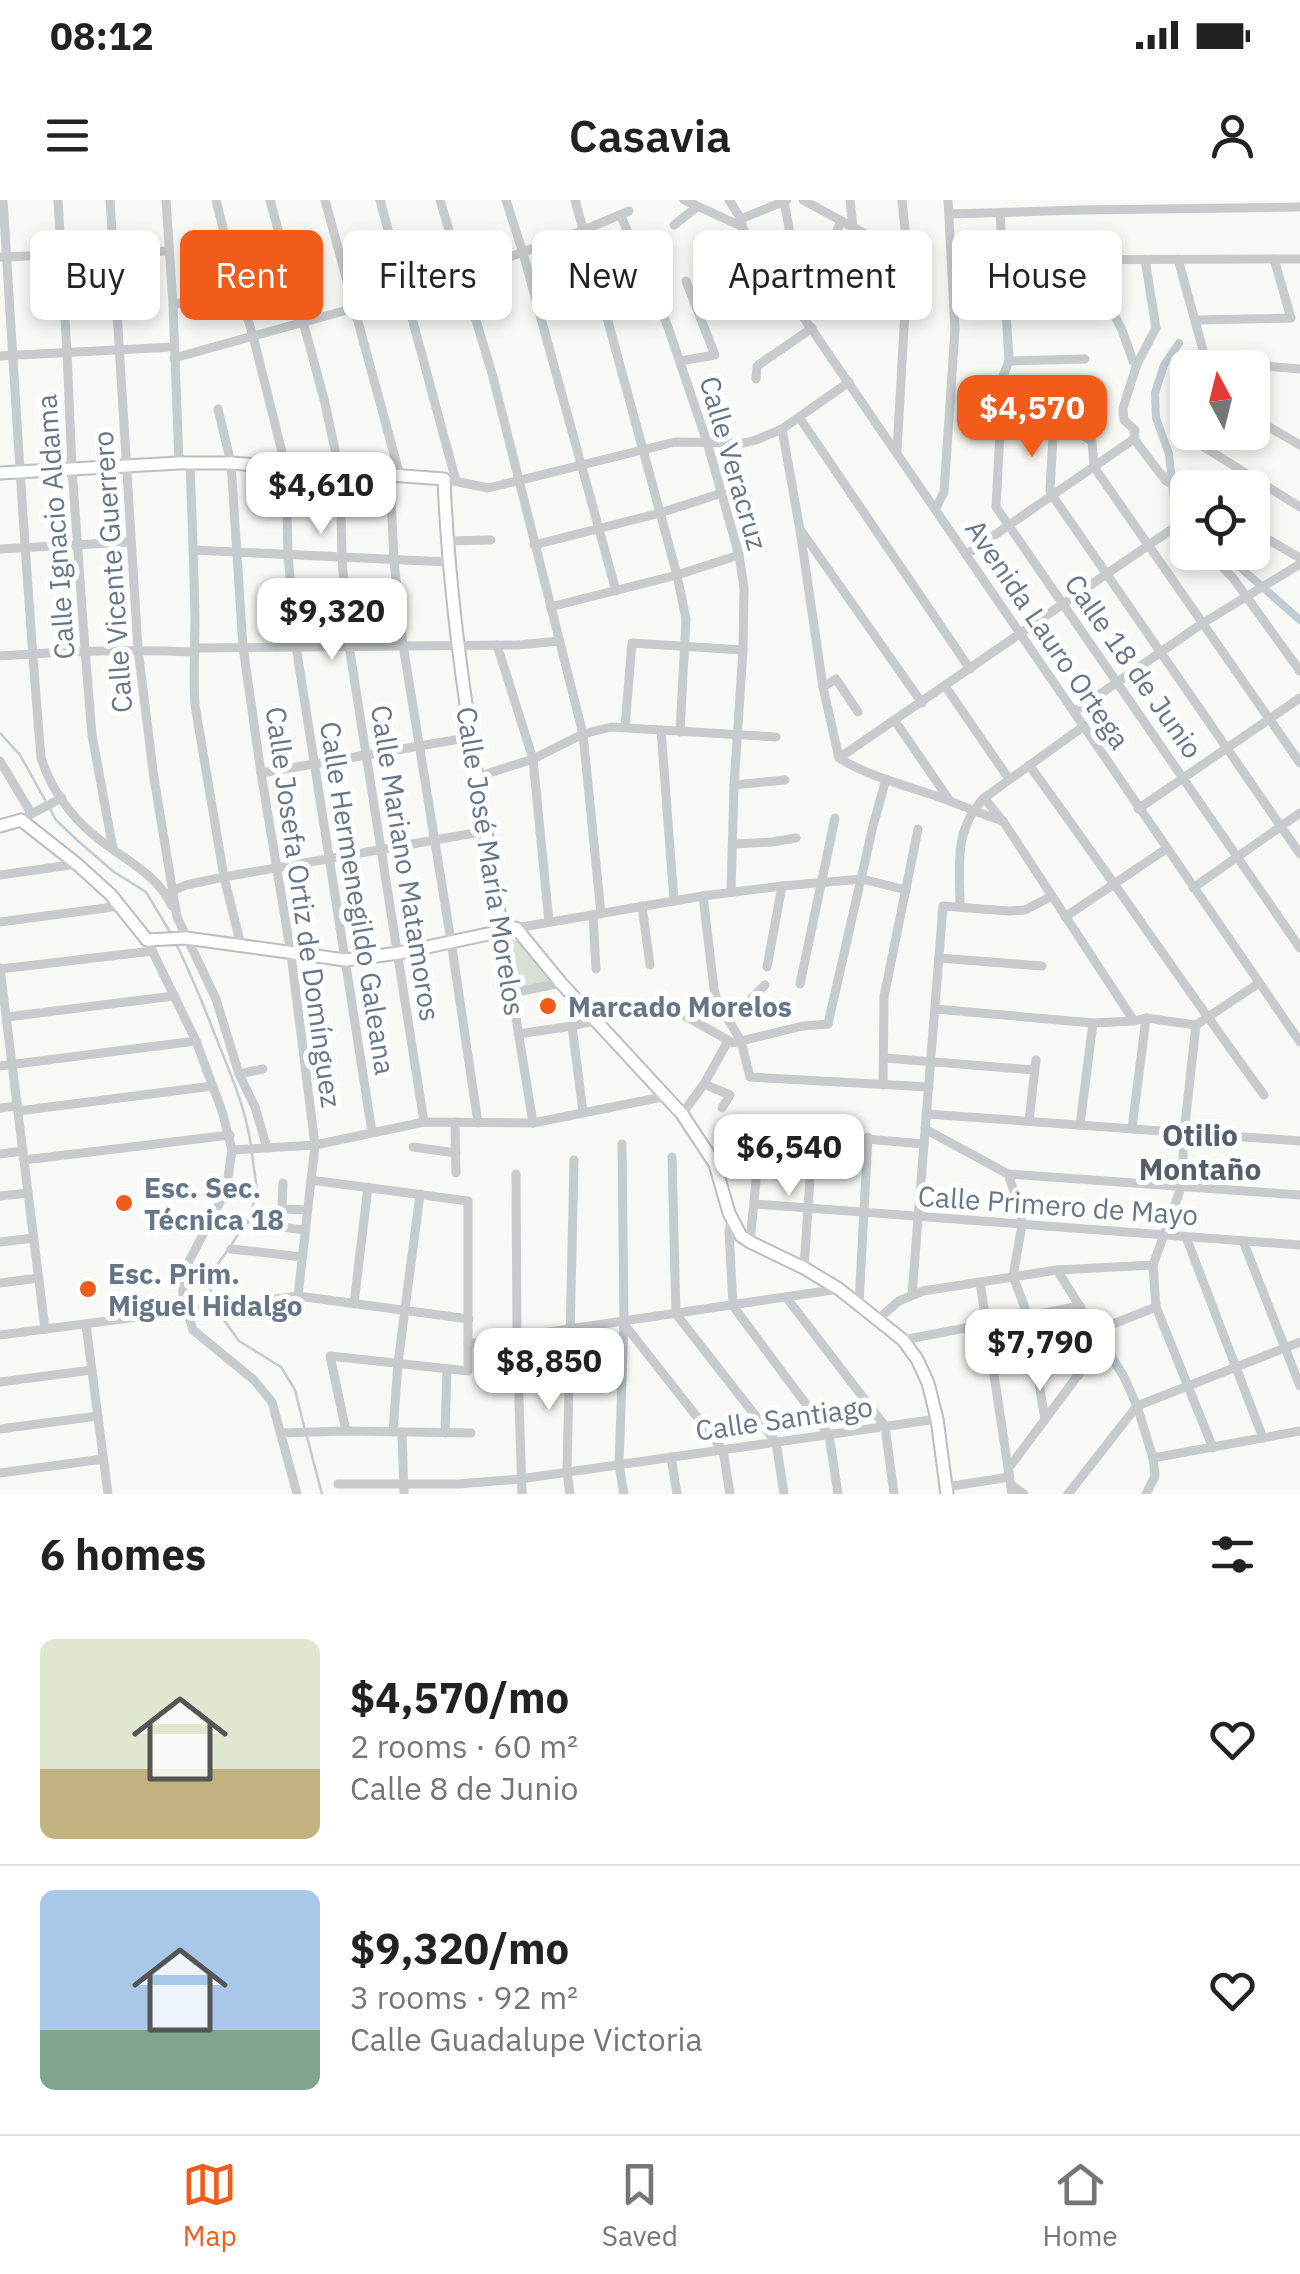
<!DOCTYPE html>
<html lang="en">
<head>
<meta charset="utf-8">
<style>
	body { margin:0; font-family:"IBM Plex Sans",sans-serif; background:#f2f2f2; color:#222; height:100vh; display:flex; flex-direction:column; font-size:38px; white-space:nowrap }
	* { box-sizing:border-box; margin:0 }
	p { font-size:32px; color:#767676 }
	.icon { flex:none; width:55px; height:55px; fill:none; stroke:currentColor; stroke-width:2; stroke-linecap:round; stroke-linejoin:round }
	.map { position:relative; height:1294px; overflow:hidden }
	.panel { display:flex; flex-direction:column; background:#fff; flex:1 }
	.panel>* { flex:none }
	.top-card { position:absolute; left:30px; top:30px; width:1240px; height:90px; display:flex; gap:20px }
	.needle { width:65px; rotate:353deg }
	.tools { position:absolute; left:1170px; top:150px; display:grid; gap:20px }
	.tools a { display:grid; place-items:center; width:100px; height:100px; border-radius:15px; background:#fff; box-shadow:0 5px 15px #0003; font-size:50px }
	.price { position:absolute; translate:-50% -85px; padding:0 22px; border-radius:20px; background:#fff; color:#222; font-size:32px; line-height:65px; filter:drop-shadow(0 2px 5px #0008) }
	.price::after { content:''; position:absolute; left:50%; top:60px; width:30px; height:22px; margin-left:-15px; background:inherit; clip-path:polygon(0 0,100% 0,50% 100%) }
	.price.selected { background:#f25c1a; color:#fff }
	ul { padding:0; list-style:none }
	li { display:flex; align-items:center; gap:30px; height:250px; padding:0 40px }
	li+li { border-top:2px solid #e0e0e0 }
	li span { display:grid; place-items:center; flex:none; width:280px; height:200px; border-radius:15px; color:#555 }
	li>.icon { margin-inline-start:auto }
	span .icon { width:120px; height:120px; fill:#fffc; stroke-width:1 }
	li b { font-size:42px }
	h2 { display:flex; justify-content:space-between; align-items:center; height:120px; padding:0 40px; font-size:42px }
	.chip { padding:0 35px; border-radius:15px; background:#fff; box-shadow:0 5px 15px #0003; font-size:35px; line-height:90px }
	.chip.selected { background:#f25c1a; color:#fff }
	.status { display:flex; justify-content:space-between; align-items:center; height:70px; padding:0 50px; background:#fff; direction:ltr }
	.status svg { height:28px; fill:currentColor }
	header { display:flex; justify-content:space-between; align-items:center; height:130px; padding:0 40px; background:#fff; font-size:45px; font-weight:600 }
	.tabs { display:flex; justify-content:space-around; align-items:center; height:140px; border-top:2px solid #e0e0e0; background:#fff; font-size:28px; color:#767676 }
	.tabs a { display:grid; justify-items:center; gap:5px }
	.tabs .selected { color:#f25c1a }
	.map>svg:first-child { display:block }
	.green { fill:#d8e0d5 }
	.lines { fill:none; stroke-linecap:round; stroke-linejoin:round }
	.stream { stroke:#c1ccd2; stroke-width:2.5 }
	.canal { stroke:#c1ccd2; stroke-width:8 }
	.secondary-casing { stroke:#b9bec3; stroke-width:15 }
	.street { stroke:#c7cbce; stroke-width:9 }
	.secondary { stroke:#fff; stroke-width:11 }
	.poi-dot { fill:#f25c1a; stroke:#fff; stroke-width:4 }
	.labels { text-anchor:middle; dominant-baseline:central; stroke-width:10; stroke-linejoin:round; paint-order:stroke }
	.street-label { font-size:28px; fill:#647688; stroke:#fff }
	.poi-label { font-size:28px; font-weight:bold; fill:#647688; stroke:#fff; text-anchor:start }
	.neighbourhood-label { font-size:30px; font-weight:bold; fill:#535f6d; stroke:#fff }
</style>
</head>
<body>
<div class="status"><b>08:12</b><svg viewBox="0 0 49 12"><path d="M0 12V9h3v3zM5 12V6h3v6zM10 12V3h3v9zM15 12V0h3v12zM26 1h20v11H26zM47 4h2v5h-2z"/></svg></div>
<header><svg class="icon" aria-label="menu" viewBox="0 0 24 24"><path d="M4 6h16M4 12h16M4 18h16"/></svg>Casavia<svg class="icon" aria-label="person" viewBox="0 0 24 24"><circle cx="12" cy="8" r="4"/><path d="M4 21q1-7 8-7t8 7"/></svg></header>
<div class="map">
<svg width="1300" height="1294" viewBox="0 0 1300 1294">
	<rect width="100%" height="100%" fill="#f8f8f4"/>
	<path class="green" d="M509 738 524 744 554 781 516 789Z"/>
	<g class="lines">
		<g class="stream">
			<path d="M0 533 20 555 45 600"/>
			<path d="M49 607 56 620 78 641 114 672 146 692 170 732"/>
			<path d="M176 744C192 775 204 807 217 840 231 875 246 909 251 946"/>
			<path d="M232 1044 251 1013 257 990 252 954"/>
			<path d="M211 1102 210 1075 227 1051"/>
			<path d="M216 1109 239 1141 281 1167 295 1190 305 1230"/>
			<path d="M307 1237 322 1294"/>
		</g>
		<g class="canal">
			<path d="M1179 143 1164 165 1155 193 1156 218 1169 254 1175 310 1188 330"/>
			<path d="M1219 352 1234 362 1300 420"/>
		</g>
		<g class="secondary-casing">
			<g id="secondary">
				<path d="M0 273 179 263H231L444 279C450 431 478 581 502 731"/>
				<path d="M0 626 21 620 77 664 111 695 147 740 186 738 345 760 399 753 516 728 561 783 682 914 715 964 729 1013 741 1036 750 1042 804 1068 839 1089 903 1140 917 1159 928 1183 937 1219 947 1294"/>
			</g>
		</g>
		<g class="street">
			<path d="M3 0C15 186 25 371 41 557 49 586 71 617 95 636 122 659 156 672 172 706"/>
			<path d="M58 0 67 152 72 268 85 450 92 535 113 649"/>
			<path d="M110 0 138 449 154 578 177 717 216 799 239 874 255 907 267 948"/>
			<path d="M166 0 173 105 179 263"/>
			<path d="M216 0 237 85 253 136 286 268 288 355 296 446 372 932"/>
			<path d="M270 0 324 199 340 273 342 358 349 446 424 922"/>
			<path d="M325 0 400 276"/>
			<path d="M380 0 456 281"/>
			<path d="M440 0 493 177 583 534 601 714"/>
			<path d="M506 0 523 53 616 391"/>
			<path d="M575 0 677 375 686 419 680 532"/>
			<path d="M684 0 741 26"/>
			<path d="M729 0 741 19 743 29 1300 842"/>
			<path d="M803 0 908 57"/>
			<path d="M850 0 853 27"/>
			<path d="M784 1 792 44"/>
			<path d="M1000 13 1009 161 1003 176 996 307 1300 748"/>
			<path d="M949 14 1081 10 1300 7"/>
			<path d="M621 16 668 127 707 242 739 355 744 388 743 450 734 585 731 692"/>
			<path d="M741 19 787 0"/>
			<path d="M674 25 697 7"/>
			<path d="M827 55 841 21"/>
			<path d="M0 57 169 51"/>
			<path d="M1145 59 1156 128 1137 164 1123 208 1124 220 1135 230 1134 239 1166 281 1188 292"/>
			<path d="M1178 59 1206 161 1300 169"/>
			<path d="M1002 60 1300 59"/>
			<path d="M462 74 584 30 629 11"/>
			<path d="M831 74 903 111"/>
			<path d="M1098 83 1122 130 1133 161 1137 164"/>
			<path d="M173 105 237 85"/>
			<path d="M1005 109 1069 108"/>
			<path d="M1196 120 1291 118 1274 59"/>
			<path d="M0 156 173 147"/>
			<path d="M174 158 405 94"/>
			<path d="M680 161 715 155 686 81"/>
			<path d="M1009 161 1085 159"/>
			<path d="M756 179 757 166 812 128"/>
			<path d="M1004 190 1092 241 1094 267 1300 563"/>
			<path d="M1188 206 1175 229 1300 307"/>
			<path d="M218 209 231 263 243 447 261 573 291 754 315 945 298 1096"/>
			<path d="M799 217 970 469"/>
			<path d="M1252 217 1300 245"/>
			<path d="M1054 219 1050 290 1052 295 1300 654"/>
			<path d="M782 229 800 330 823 487 839 558C868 576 904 585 936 596 959 604 980 614 1003 621"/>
			<path d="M897 251 908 57 902 0"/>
			<path d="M190 263C192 315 194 367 195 419 195 448 193 476 195 505L224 677 241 745"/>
			<path d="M390 276 394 361 403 445 451 741 478 923"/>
			<path d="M444 279 488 288 675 242 744 243 756 240 782 229 849 182"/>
			<path d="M936 308 944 292 955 130 948 0"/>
			<path d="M1252 330 1300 358"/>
			<path d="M802 332 922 503"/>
			<path d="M446 341 491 340"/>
			<path d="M534 345 660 313 722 293"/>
			<path d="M0 349 130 342"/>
			<path d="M193 350 448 362"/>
			<path d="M967 354 1134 239"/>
			<path d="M1213 358 1233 378 1300 471"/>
			<path d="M1224 368 1239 352"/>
			<path d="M550 407 677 375 739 355"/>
			<path d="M497 445 533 559 549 722"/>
			<path d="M195 448 518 445 560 441"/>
			<path d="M0 456C66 451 130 449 195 452"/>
			<path d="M945 486 1009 579"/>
			<path d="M823 487 836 479 858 512"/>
			<path d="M1074 512 1203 423 1300 364"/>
			<path d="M895 521 950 601"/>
			<path d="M625 527 632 443 743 450"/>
			<path d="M661 530 674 701"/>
			<path d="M839 558 1175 327"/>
			<path d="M0 561 31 613"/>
			<path d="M1029 565C1109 674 1184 786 1264 895"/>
			<path d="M261 573 472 537"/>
			<path d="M477 577 533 559 583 534 611 527 776 537"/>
			<path d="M734 585 785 580"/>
			<path d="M984 598 1003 621 1134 821"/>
			<path d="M1138 609 1300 498"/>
			<path d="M29 615 62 598"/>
			<path d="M733 644 772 642 796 638"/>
			<path d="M0 675 77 664"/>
			<path d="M1193 688 1300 613"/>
			<path d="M170 692 186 685 224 677 486 631"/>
			<path d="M703 696 714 789 717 801 741 841 750 877 929 887"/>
			<path d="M642 706 650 765"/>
			<path d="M960 707C960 665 953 631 984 598L1084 526"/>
			<path d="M593 715 596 769"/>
			<path d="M1065 717 1166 649"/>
			<path d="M0 722 120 706"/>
			<path d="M516 728 703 696 782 686 862 679 906 690"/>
			<path d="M502 731 533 923"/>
			<path d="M147 740 196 841 222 911 232 950 226 991 189 1061 183 1087V1097L193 1130 254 1180 272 1202 297 1294"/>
			<path d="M939 758 1042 766"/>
			<path d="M767 767 782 686"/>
			<path d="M0 768 45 1129"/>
			<path d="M0 769 153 751"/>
			<path d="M800 784 835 618"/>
			<path d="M512 793 561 783"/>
			<path d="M935 809 1093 823 1134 821 1146 818 1196 825 1259 783"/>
			<path d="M7 817 174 796"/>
			<path d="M730 820 765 785"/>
			<path d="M1196 825 1184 933 1182 985 1153 1065 1156 1107 1213 1248"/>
			<path d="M572 826 583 912"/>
			<path d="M518 834 572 826 664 804 733 843 803 826 828 824 873 626 886 579"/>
			<path d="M885 858 1034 870"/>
			<path d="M0 866 196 841"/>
			<path d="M239 874 263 869"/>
			<path d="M704 884 730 895 722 908"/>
			<path d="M883 885 884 797 918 629"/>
			<path d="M0 908 18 906"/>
			<path d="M18 911 213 886"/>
			<path d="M682 914 704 884 728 841"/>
			<path d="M927 914 1300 941"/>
			<path d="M1029 921 1036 860"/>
			<path d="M455 922 456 973"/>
			<path d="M1080 925 1093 823"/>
			<path d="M1132 928 1146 818"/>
			<path d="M925 929 1008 974 1300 995"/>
			<path d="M622 944 624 1122 619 1265 624 1294"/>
			<path d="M413 947 456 953"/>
			<path d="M232 950 315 945 424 922 533 923 667 896"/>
			<path d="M0 954 23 951"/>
			<path d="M672 957 676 1114 776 1242 784 1294"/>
			<path d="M24 960 230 935"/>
			<path d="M516 974 517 1137 522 1294"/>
			<path d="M1008 974 1020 1009 1022 1025 1013 1076 1028 1116 1045 1220"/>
			<path d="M311 980 468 1001V1171L330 1156 346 1231"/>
			<path d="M283 983 282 1009 307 1010"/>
			<path d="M0 996 28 993"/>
			<path d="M754 1004 1300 1045"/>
			<path d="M732 1021 729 1030 733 1106 829 1235 838 1294"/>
			<path d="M250 1023 305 1030"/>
			<path d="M1186 1037 1263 1238"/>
			<path d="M1243 1041 1300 1186"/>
			<path d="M0 1042 34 1038"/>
			<path d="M750 1042 761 930 924 944"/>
			<path d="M231 1049 302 1057"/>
			<path d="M804 1068 813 933"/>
			<path d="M1057 1070 1123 1175 1137 1206 1153 1258 1155 1276 1146 1294"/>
			<path d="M980 1082 1012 1294"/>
			<path d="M0 1083 39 1078"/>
			<path d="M912 1094 943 706 1008 711 1025 710 1052 696"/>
			<path d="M786 1097 885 1226 894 1294"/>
			<path d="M859 1103 868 937"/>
			<path d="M354 1104 368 987"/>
			<path d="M1069 1108 1079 1175"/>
			<path d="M878 1119 899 1101 923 1091 1057 1070 1153 1065"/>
			<path d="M624 1124 723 1250 730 1294"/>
			<path d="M86 1125 108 1294"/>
			<path d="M1095 1131 1156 1107"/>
			<path d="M0 1135 298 1096 469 1119"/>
			<path d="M903 1140 1080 1106"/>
			<path d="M468 1144 839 1089"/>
			<path d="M0 1182 92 1170"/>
			<path d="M0 1229 98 1216"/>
			<path d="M393 1232 398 1163 420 994"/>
			<path d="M402 1232 404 1294"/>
			<path d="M281 1233 346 1231 471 1233"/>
			<path d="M445 1233 447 1169"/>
			<path d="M671 1257 677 1294"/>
			<path d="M1153 1258 1300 1231"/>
			<path d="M1008 1269 1102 1143"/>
			<path d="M0 1273 103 1259"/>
			<path d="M338 1284H458L520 1279 937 1219"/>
			<path d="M1011 1285 1024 1294"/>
			<path d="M946 1287 1010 1277"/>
			<path d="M570 1294 567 1272 574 960"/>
			<path d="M1068 1294 1137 1206 1300 1142"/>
		</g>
		<use href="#secondary" class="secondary"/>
	</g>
	<g class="poi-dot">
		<circle cx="548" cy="806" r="10"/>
		<circle cx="124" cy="1003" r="10"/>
		<circle cx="88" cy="1089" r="10"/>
	</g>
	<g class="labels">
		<g class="street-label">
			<text transform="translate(734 263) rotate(74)">Calle Veracruz</text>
			<text transform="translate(55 327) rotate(-94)">Calle Ignacio Aldama</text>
			<text transform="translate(112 372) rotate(-94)">Calle Vicente Guerrero</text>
			<text transform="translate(1048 434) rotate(56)">Avenida Lauro Ortega</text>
			<text transform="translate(1134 466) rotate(55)">Calle 18 de Junio</text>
			<text transform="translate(491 661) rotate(81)">Calle José María Morelos</text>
			<text transform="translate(406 663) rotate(81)">Calle Mariano Matamoros</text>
			<text transform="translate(358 698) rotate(81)">Calle Hermenegildo Galeana</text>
			<text transform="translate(304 707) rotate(82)">Calle Josefa Ortiz de Domínguez</text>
			<text transform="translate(1058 1005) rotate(4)">Calle Primero de Mayo</text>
			<text transform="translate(784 1218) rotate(-8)">Calle Santiago</text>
		</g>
		<g class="poi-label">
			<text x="568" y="806">Marcado Morelos</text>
			<text x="144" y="987">Esc. Sec.<tspan x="144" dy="32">Técnica 18</tspan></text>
			<text x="108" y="1073">Esc. Prim.<tspan x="108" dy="32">Miguel Hidalgo</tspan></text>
		</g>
		<g class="neighbourhood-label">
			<text x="1200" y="934">Otilio<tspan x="1200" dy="34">Montaño</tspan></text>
		</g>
	</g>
</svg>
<div class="tools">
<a><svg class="needle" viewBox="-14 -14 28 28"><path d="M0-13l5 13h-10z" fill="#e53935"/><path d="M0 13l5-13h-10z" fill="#767676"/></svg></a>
<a><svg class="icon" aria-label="locate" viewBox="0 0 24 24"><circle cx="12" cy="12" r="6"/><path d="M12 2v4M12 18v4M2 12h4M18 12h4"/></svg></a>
</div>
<b class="price selected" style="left:1032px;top:260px">$4,570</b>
<b class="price" style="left:321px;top:337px">$4,610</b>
<b class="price" style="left:332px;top:463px">$9,320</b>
<b class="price" style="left:789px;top:999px">$6,540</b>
<b class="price" style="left:1040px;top:1194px">$7,790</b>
<b class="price" style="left:549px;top:1213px">$8,850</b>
<div class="top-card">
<a class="chip">Buy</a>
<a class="chip selected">Rent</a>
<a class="chip">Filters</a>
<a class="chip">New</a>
<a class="chip">Apartment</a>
<a class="chip">House</a>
</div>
</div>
<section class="panel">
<h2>6 homes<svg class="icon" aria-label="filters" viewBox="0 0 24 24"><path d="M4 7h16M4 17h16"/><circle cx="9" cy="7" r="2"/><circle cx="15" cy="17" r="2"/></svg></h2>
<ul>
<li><span style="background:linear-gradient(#dfe7d0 65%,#c2b280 0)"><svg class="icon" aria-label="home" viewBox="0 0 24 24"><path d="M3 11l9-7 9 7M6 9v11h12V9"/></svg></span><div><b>$4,570/mo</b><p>2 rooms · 60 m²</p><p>Calle 8 de Junio</p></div><svg class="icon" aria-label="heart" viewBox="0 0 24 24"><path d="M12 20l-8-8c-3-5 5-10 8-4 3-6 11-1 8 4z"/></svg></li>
<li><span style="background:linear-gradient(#a9c7e8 70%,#7fa58c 0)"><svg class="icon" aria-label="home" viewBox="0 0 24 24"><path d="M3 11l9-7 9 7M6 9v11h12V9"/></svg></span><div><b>$9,320/mo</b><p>3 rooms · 92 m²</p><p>Calle Guadalupe Victoria</p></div><svg class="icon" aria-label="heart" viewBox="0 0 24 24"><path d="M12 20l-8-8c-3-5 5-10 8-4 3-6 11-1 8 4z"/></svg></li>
</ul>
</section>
<nav class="tabs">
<a class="selected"><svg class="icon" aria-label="map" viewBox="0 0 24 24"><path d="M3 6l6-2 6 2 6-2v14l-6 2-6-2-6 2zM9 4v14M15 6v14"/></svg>Map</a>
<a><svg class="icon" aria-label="saved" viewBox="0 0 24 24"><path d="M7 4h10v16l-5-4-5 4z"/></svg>Saved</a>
<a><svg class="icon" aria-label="home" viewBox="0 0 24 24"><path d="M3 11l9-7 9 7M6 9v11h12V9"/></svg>Home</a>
</nav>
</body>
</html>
